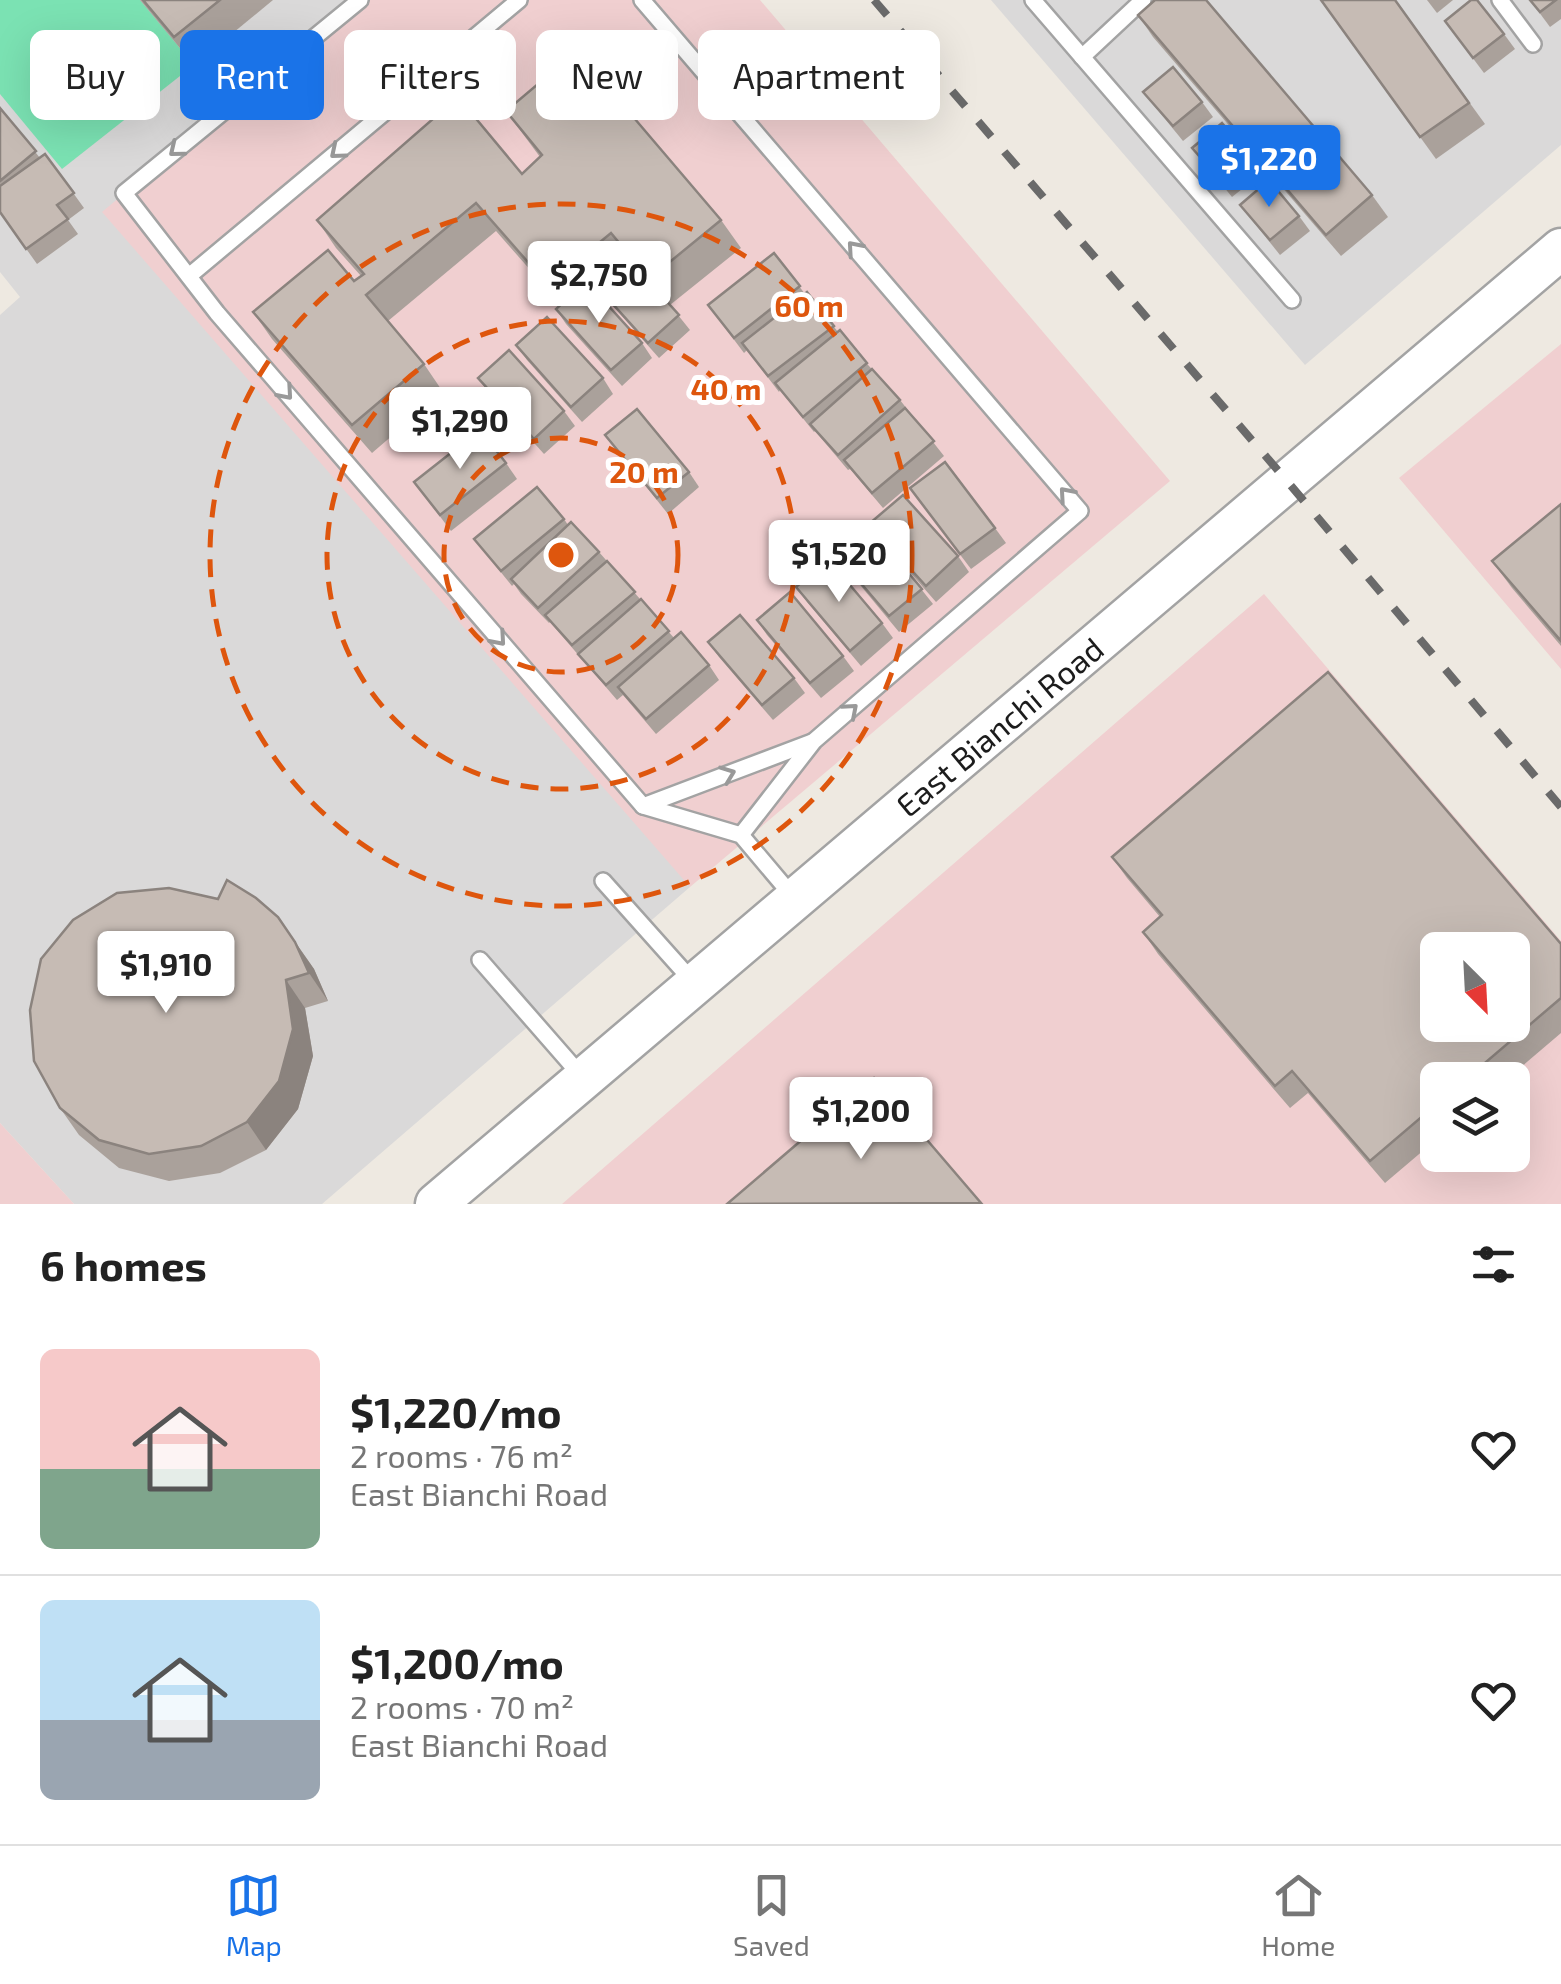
<!DOCTYPE html>
<html lang="en">
<head>
<meta charset="utf-8">
<style>
	body { margin:0; font-family:"Exo 2",sans-serif; background:#f2f2f2; color:#222; height:100vh; display:flex; flex-direction:column; font-size:38px; white-space:nowrap }
	* { box-sizing:border-box; margin:0 }
	p { font-size:32px; color:#767676 }
	.icon { flex:none; width:55px; height:55px; fill:none; stroke:currentColor; stroke-width:2; stroke-linecap:round; stroke-linejoin:round }
	.map { position:relative; height:1204px; overflow:hidden }
	.details { display:flex; flex-direction:column; background:#fff; flex:1 }
	.details>* { flex:none }
	.guide { position:absolute; left:30px; top:30px; width:1000px; height:90px; display:flex; gap:20px }
	.needle { width:65px; rotate:156deg }
	.fabs { position:absolute; left:1420px; top:932px; display:grid; gap:20px }
	.fabs a { display:grid; place-items:center; width:110px; height:110px; border-radius:15px; background:#fff; box-shadow:0 10px 40px #0002; font-size:50px }
	.price { position:absolute; translate:-50% -85px; padding:0 22px; border-radius:10px; background:#fff; color:#222; font-size:32px; line-height:65px; filter:drop-shadow(0 2px 5px #0008) }
	.price::after { content:''; position:absolute; left:50%; top:60px; width:30px; height:22px; margin-left:-15px; background:inherit; clip-path:polygon(0 0,100% 0,50% 100%) }
	.price.current { background:#1a73e8; color:#fff }
	ul { padding:0; list-style:none }
	li { display:flex; align-items:center; gap:30px; height:250px; padding:0 40px }
	li+li { border-top:2px solid #e0e0e0 }
	li span { display:grid; place-items:center; flex:none; width:280px; height:200px; border-radius:15px; color:#555 }
	li>.icon { margin-inline-start:auto }
	span .icon { width:120px; height:120px; fill:#fffc; stroke-width:1 }
	li b { font-size:42px }
	h2 { display:flex; justify-content:space-between; align-items:center; height:120px; padding:0 40px; font-size:42px }
	.chip { padding:0 35px; border-radius:15px; background:#fff; box-shadow:0 10px 40px #0002; font-size:35px; line-height:90px }
	.chip.current { background:#1a73e8; color:#fff }
	.tabs { display:flex; justify-content:space-around; align-items:center; height:140px; border-top:2px solid #e0e0e0; background:#fff; font-size:28px; color:#767676 }
	.tabs a { display:grid; justify-items:center; gap:5px }
	.tabs .current { color:#1a73e8 }
	.map>svg:first-child { display:block }
	.residential { fill:#dad9d9 }
	.commercial { fill:#f0cfd0; fill-rule:evenodd }
	.pitch { fill:#7be2b3 }
	.lines { fill:none; stroke-linecap:round; stroke-linejoin:round }
	.service-casing { stroke:#a3a3a3; stroke-width:20 }
	.tertiary-casing { stroke:#a3a3a3; stroke-width:45 }
	.service { stroke:#fff; stroke-width:15 }
	.tertiary { stroke:#fff; stroke-width:40 }
	.rail { stroke:#6a6a6a; stroke-width:8; stroke-dasharray:20 20; stroke-linecap:butt }
	.wall { fill:#aaa19b }
	.shaded-wall { fill:#8b837e }
	.building { fill:#c6bbb4; stroke:#8b837e; stroke-width:2.5; fill-rule:evenodd }
	.oneway { stroke:#999 }
	.ring { fill:none; stroke:#de560d; stroke-width:5; stroke-dasharray:18 12 }
	.labels { text-anchor:middle; dominant-baseline:central; stroke-width:10; stroke-linejoin:round; paint-order:stroke }
	.street-label { font-size:32px; fill:#1c1c1c; stroke:#fff }
	.centre { fill:#de560d; stroke:#fff; stroke-width:5 }
	.ring-label { font-size:30px; text-anchor:middle; font-weight:bold; fill:#de560d; stroke:#fff; stroke-width:10; stroke-linejoin:round; paint-order:stroke }
</style>
</head>
<body>
<div class="map">
<svg width="1561" height="1204" viewBox="0 0 1561 1204">
	<rect width="100%" height="100%" fill="#eee9e1"/>
	<g class="residential">
		<path d="M0 0H365L690 887 322 1204H74L0 1123V315L20 297 0 272Z"/>
		<path d="M991 0H1561V145L1305 365Z"/>
	</g>
	<g class="commercial">
		<path d="M355 0H760L1170 481 690 887 102 212Z"/>
		<path d="M1561 344V669L1399 478Z"/>
		<path d="M1264 594 1561 941V1204H562ZM1438 950H1512V1025H1438ZM1438 1080H1512V1155H1438Z"/>
		<path d="M0 1123 74 1204H0Z"/>
	</g>
	<path class="pitch" d="M0 0H140L194 65 62 169 0 94Z"/>
	<g class="lines">
		<g class="service-casing">
			<g id="service">
				<path d="M360 0 124 193 217 313 643 806 741 835 795 899"/>
				<path d="M642 0 1080 511 814 741 741 835"/>
				<path d="M1033 0 1292 300"/>
				<path d="M1500 0 1533 44"/>
				<path d="M1082 57 1143 0"/>
				<path d="M189 276 519 0"/>
				<path d="M643 806 812 742"/>
				<path d="M603 881 695 984"/>
				<path d="M480 960 584 1079"/>
			</g>
		</g>
		<g class="tertiary-casing">
			<path id="tertiary" d="M436 1204 1561 249"/>
		</g>
		<use href="#service" class="service"/>
		<use href="#tertiary" class="tertiary"/>
		<path class="rail" d="M874 0 1287 481 1561 807"/>
	</g>
	<g class="wall">
		<path d="M140 0H273L194 65Z"/>
		<path d="M1321 0H1395L1485 124 1436 159Z"/>
		<path d="M1427 0H1453L1437 13Z"/>
		<path d="M1530 0H1561V19L1550 27Z"/>
		<path d="M1138 15 1372 195 1388 217 1341 256 1153 37Z"/>
		<path d="M1445 21 1504 34 1515 49 1484 73Z"/>
		<path d="M1143 92 1202 102 1213 117 1183 141Z"/>
		<path d="M0 108 40 158 45 154 84 208 68 220 78 234 37 264 0 212Z"/>
		<path d="M506 111 721 220 741 248 670 305 690 330 659 358 597 288 595 290 642 343 652 358 622 386 566 324 556 309 561 305 496 231 388 321 424 364 443 392 372 453 272 339 253 312 354 281 361 276 336 248 317 220 522 174 540 157Z"/>
		<path d="M1192 148 1251 158 1262 173 1232 197Z"/>
		<path d="M1240 205 1299 216 1310 231 1280 255Z"/>
		<path d="M774 253 805 294 807 292 838 332 900 400 944 456 883 508 850 469 848 470 815 431 814 432 780 390 779 392 747 350 744 353 708 305Z"/>
		<path d="M516 345 603 378 613 394 582 422 527 360Z"/>
		<path d="M478 378 564 411 575 426 544 454 489 393Z"/>
		<path d="M605 435 689 472 699 487 668 514Z"/>
		<path d="M506 463 517 479 451 531 414 482Z"/>
		<path d="M903 495 958 556 969 572 936 602 887 546 933 604 899 632 846 568 835 553Z"/>
		<path d="M921 503 995 528 1006 543 971 569Z"/>
		<path d="M1561 504V646L1512 588 1492 561Z"/>
		<path d="M564 519 568 525 599 552 674 638 709 665 719 680 656 734 623 695 617 700 550 622 549 623 521 594 514 584 512 586 474 539Z"/>
		<path d="M796 587 882 623 893 638 861 666 807 602Z"/>
		<path d="M757 620 843 656 854 671 821 698 767 635Z"/>
		<path d="M708 642 794 678 805 693 773 720 719 657Z"/>
		<path d="M1112 857 1561 944V1033L1506 1080H1438V1138L1385 1183 1308 1093 1290 1108 1158 954 1143 932 1160 917 1127 878Z"/>
		<path d="M218 899 278 917 314 969 328 1001 305 1008 313 1056 298 1109 266 1150 220 1173 169 1181 119 1168 79 1135 60 1108Z"/>
	</g>
	<g class="shaded-wall">
		<path d="M295 942 314 969 328 1001 309 973Z"/>
		<path d="M286 980 305 1008 313 1056 298 1109 266 1150 247 1122Z"/>
	</g>
	<g class="building">
		<path d="M143 0H220L174 37Z"/>
		<path d="M1155 0H1206L1372 195 1326 235 1138 15Z"/>
		<path d="M1321 0H1395L1469 103 1420 137Z"/>
		<path d="M1471 0H1477L1504 34 1473 58 1445 21Z"/>
		<path d="M1530 0H1556L1540 12Z"/>
		<path d="M577 51 721 220 649 279 611 233 548 285 476 203 366 295 424 364 352 425 253 312 328 250 354 281 364 274 317 220 458 97 522 174 542 155 506 111Z"/>
		<path d="M1173 67 1202 102 1173 126 1143 92Z"/>
		<path d="M0 108 36 151 0 181Z"/>
		<path d="M1222 123 1251 158 1222 182 1192 148Z"/>
		<path d="M45 154 74 193 57 205 68 219 26 249 0 212V186Z"/>
		<path d="M1269 180 1299 216 1270 240 1240 205Z"/>
		<path d="M774 253 800 286 734 338 708 305Z"/>
		<path d="M624 254 679 315 648 343 593 282Z"/>
		<path d="M586 281 642 343 611 370 556 309Z"/>
		<path d="M807 292 834 326 768 376 742 343Z"/>
		<path d="M547 317 603 378 571 407 516 345Z"/>
		<path d="M840 330 867 363 803 417 775 383Z"/>
		<path d="M509 350 564 411 534 439 478 378Z"/>
		<path d="M872 369 900 400 838 455 810 424Z"/>
		<path d="M905 408 934 441 872 493 844 460Z"/>
		<path d="M637 409 689 472 657 498 605 435Z"/>
		<path d="M480 430 506 463 440 515 414 482Z"/>
		<path d="M945 462 995 528 960 554 910 488Z"/>
		<path d="M537 487 564 519 501 571 474 539Z"/>
		<path d="M903 495 958 556 926 586 876 531 875 533 922 589 889 616 835 553Z"/>
		<path d="M1561 504V641L1492 561Z"/>
		<path d="M571 522 599 552 538 608 511 579Z"/>
		<path d="M828 559 882 623 850 651 796 587Z"/>
		<path d="M607 561 635 592 572 645 545 615Z"/>
		<path d="M790 592 843 656 810 683 757 620Z"/>
		<path d="M641 599 669 631 606 685 578 654Z"/>
		<path d="M740 615 794 678 762 705 708 642Z"/>
		<path d="M681 632 709 665 646 719 618 687Z"/>
		<path d="M1328 672 1561 944V998L1465 1080H1438V1103L1370 1161 1292 1071 1275 1086 1143 932 1162 915 1112 857ZM1438 950H1512V1025H1438Z"/>
		<path d="M227 880 256 898 278 917 295 942 309 973 286 980 293 1029 279 1081 247 1122 201 1146 149 1154 99 1140 60 1108 34 1061 30 1010 41 959 73 920 117 893 169 888 218 899Z"/>
		<path d="M874 1078 981 1203 727 1204Z"/>
	</g>
	<defs><path id="oneway-chevron" d="M-2-3.5L2.5 0L-2 3.5" fill="none" stroke-width="1.6" stroke-linecap="round" stroke-linejoin="round" transform="scale(2.5)"/></defs>
	<g class="oneway">
		<use href="#oneway-chevron" transform="translate(176 150) rotate(141)"/>
		<use href="#oneway-chevron" transform="translate(337 152) rotate(140)"/>
		<use href="#oneway-chevron" transform="translate(854 248) rotate(-131)"/>
		<use href="#oneway-chevron" transform="translate(286 393) rotate(49)"/>
		<use href="#oneway-chevron" transform="translate(1066 494) rotate(-131)"/>
		<use href="#oneway-chevron" transform="translate(499 639) rotate(49)"/>
		<use href="#oneway-chevron" transform="translate(851 710) rotate(-41)"/>
		<use href="#oneway-chevron" transform="translate(728 774) rotate(-21)"/>
	</g>
	<g class="ring">
		<circle cx="561" cy="555" r="117"/>
		<circle cx="561" cy="555" r="234"/>
		<circle cx="561" cy="555" r="351"/>
	</g>
	<g class="labels">
		<g class="street-label">
			<text transform="translate(999 726) rotate(-40)">East Bianchi Road</text>
		</g>
	</g>
	<circle cx="561" cy="555" r="15" class="centre"/>
	<g class="ring-label">
		<text x="809" y="317">60 m</text>
		<text x="726" y="400">40 m</text>
		<text x="644" y="483">20 m</text>
	</g>
</svg>
<div class="fabs">
<a><svg class="needle" viewBox="-14 -14 28 28"><path d="M0-13l5 13h-10z" fill="#e53935"/><path d="M0 13l5-13h-10z" fill="#767676"/></svg></a>
<a><svg class="icon" aria-label="layers" viewBox="0 0 24 24"><path d="M12 4l9 5-9 5-9-5zM3 14l9 5 9-5"/></svg></a>
</div>
<b class="price current" style="left:1269px;top:210px">$1,220</b>
<b class="price" style="left:599px;top:326px">$2,750</b>
<b class="price" style="left:460px;top:472px">$1,290</b>
<b class="price" style="left:839px;top:605px">$1,520</b>
<b class="price" style="left:166px;top:1016px">$1,910</b>
<b class="price" style="left:861px;top:1162px">$1,200</b>
<div class="guide">
<a class="chip">Buy</a>
<a class="chip current">Rent</a>
<a class="chip">Filters</a>
<a class="chip">New</a>
<a class="chip">Apartment</a>
</div>
</div>
<section class="details">
<h2>6 homes<svg class="icon" aria-label="filters" viewBox="0 0 24 24"><path d="M4 7h16M4 17h16"/><circle cx="9" cy="7" r="2"/><circle cx="15" cy="17" r="2"/></svg></h2>
<ul>
<li><span style="background:linear-gradient(#f6c9c9 60%,#7fa58c 0)"><svg class="icon" aria-label="home" viewBox="0 0 24 24"><path d="M3 11l9-7 9 7M6 9v11h12V9"/></svg></span><div><b>$1,220/mo</b><p>2 rooms · 76 m²</p><p>East Bianchi Road</p></div><svg class="icon" aria-label="heart" viewBox="0 0 24 24"><path d="M12 20l-8-8c-3-5 5-10 8-4 3-6 11-1 8 4z"/></svg></li>
<li><span style="background:linear-gradient(#bfe0f5 60%,#9aa5b1 0)"><svg class="icon" aria-label="home" viewBox="0 0 24 24"><path d="M3 11l9-7 9 7M6 9v11h12V9"/></svg></span><div><b>$1,200/mo</b><p>2 rooms · 70 m²</p><p>East Bianchi Road</p></div><svg class="icon" aria-label="heart" viewBox="0 0 24 24"><path d="M12 20l-8-8c-3-5 5-10 8-4 3-6 11-1 8 4z"/></svg></li>
</ul>
</section>
<nav class="tabs">
<a class="current"><svg class="icon" aria-label="map" viewBox="0 0 24 24"><path d="M3 6l6-2 6 2 6-2v14l-6 2-6-2-6 2zM9 4v14M15 6v14"/></svg>Map</a>
<a><svg class="icon" aria-label="saved" viewBox="0 0 24 24"><path d="M7 4h10v16l-5-4-5 4z"/></svg>Saved</a>
<a><svg class="icon" aria-label="home" viewBox="0 0 24 24"><path d="M3 11l9-7 9 7M6 9v11h12V9"/></svg>Home</a>
</nav>
</body>
</html>
